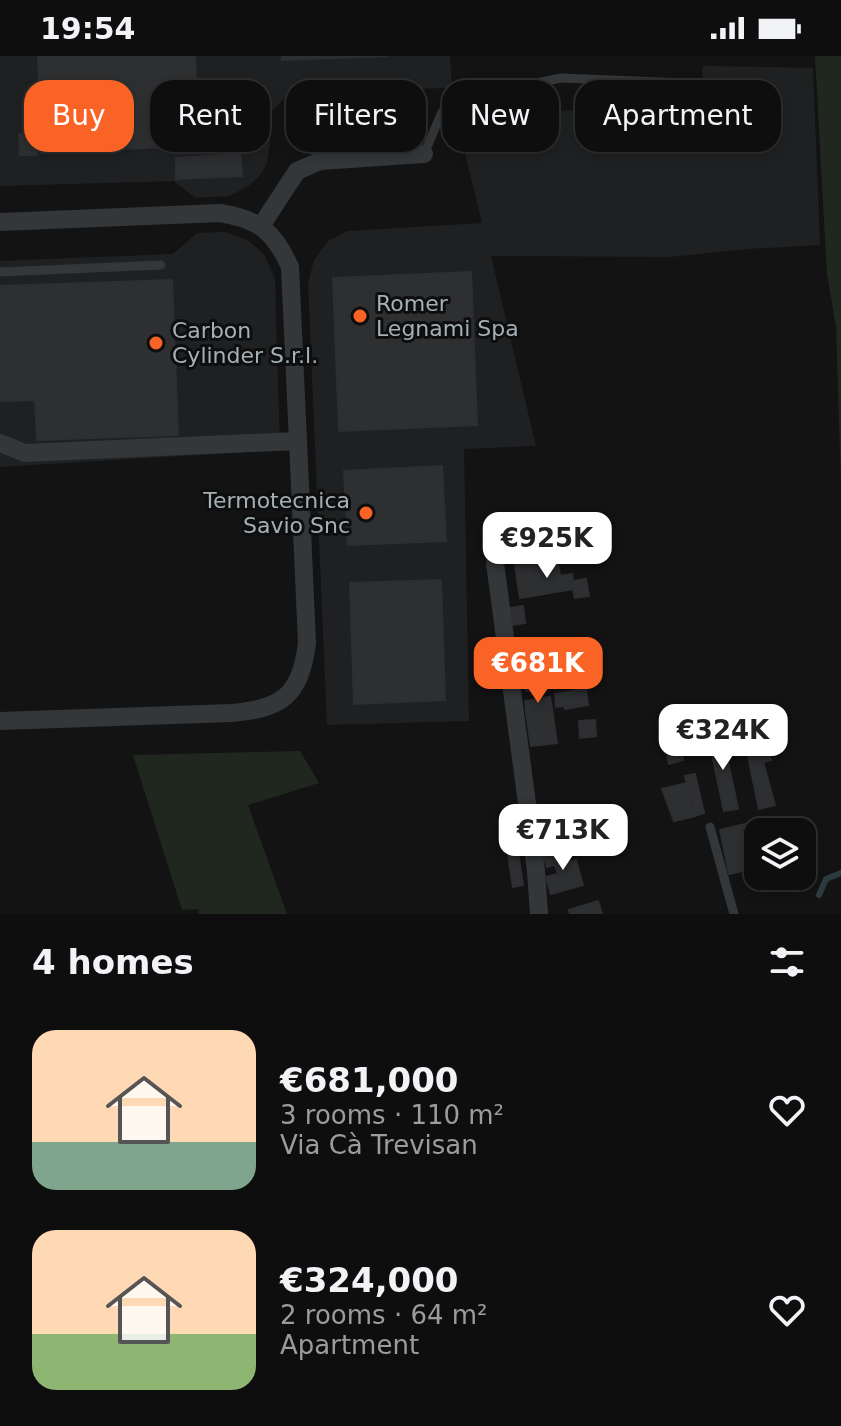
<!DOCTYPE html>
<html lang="en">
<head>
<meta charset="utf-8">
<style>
	body { margin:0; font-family:"DejaVu Sans",sans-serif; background:#1c1c1d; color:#f1f3f6; height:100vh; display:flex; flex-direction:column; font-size:30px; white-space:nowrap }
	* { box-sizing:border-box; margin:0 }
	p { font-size:26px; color:#9b9c9e }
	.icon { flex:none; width:44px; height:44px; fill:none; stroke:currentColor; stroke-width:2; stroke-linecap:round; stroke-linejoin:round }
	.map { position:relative; height:858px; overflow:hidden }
	.sheet { display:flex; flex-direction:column; background:#0e0e0f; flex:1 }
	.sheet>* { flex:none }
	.guide { position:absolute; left:24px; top:24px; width:794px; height:72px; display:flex; gap:16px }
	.buttons { position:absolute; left:744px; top:762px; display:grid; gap:16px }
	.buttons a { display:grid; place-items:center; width:72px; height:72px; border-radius:16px; background:#0e0e0f; box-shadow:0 4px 12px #0003,0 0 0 2px #2e2e2f; font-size:40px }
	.price { position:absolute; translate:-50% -68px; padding:0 18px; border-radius:16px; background:#fff; color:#222; font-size:26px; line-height:52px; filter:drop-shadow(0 2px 4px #0008) }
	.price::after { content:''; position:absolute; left:50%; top:48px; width:24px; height:18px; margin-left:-12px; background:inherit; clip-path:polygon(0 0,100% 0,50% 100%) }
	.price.on { background:#f96426; color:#fff }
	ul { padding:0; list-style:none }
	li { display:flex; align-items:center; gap:24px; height:200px; padding:0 32px }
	li span { display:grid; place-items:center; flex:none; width:224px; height:160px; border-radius:24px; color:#555 }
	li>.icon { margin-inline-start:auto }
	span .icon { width:96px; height:96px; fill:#fffc; stroke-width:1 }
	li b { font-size:34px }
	h2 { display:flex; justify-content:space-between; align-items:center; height:96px; padding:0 32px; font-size:34px }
	.pill { padding:0 28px; border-radius:24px; background:#0e0e0f; box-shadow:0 4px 12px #0003,0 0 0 2px #2e2e2f; font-size:28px; line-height:72px }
	.pill.on { background:#f96426; color:#fff }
	.status { display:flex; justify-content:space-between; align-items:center; height:56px; padding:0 40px; background:#0e0e0f; direction:ltr }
	.status svg { height:22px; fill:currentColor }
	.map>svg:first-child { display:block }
	.built { fill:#1f2022 }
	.green { fill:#20271f }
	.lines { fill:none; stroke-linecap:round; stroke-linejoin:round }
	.stream { stroke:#2c3c3e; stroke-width:6 }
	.building { fill:#2e2f31; stroke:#2d2e31; stroke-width:2 }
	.service { stroke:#34373a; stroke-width:9 }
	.minor { stroke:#34373a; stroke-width:18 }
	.poi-dot { fill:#f96426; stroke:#0e0e0f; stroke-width:3 }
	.labels { text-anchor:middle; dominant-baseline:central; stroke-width:6; stroke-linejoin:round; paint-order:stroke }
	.poi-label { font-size:22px; fill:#a4b0b6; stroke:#0e0e0f; text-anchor:start }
</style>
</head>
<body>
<div class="status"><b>19:54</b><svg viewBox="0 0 49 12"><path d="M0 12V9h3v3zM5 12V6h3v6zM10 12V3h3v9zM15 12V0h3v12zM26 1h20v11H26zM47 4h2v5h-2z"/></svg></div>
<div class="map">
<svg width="841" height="858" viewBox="0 0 841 858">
	<rect width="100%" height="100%" fill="#131314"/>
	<g class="built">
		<path d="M0 0H450L452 32 465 62 528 56 701 49 703 10 813 12 820 189 746 193 670 201 491 200 536 390 464 393 469 665 327 669 308 227 314 204 328 185 348 175 482 167 449 32 292 35 270 57V88L267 107 259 121 247 131 229 140 195 142 174 125 0 130Z"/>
		<path d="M225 176 246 183 264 198 275 223 280 394 0 411V205L173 198 197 177Z"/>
	</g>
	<g class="green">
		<path d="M815 0H841V427L836 271 827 218Z"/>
		<path d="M300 695 319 727 248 749 287 858H199L198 853 182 854 133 699Z"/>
	</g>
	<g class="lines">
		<path class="stream" d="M819 839 826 823 841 817"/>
	</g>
	<g class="building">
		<path d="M38 0H195L198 90 42 96Z"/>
		<path d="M282 0H387L282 4Z"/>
		<path d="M37 77V99H20L19 78Z"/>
		<path d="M240 98 242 120 176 123V102Z"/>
		<path d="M471 216 477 369 339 375 333 222Z"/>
		<path d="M172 224 178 379 37 384 35 344 0 345V230Z"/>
		<path d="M442 410 446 485 348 489 344 415Z"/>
		<path d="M557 502 560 520 572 518 573 525 586 523 589 540 575 542 573 533 520 542 515 509Z"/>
		<path d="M441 524 445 644 354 648 350 527Z"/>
		<path d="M523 550 525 567 512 569 510 552Z"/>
		<path d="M595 595 599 624 578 626 575 597Z"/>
		<path d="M551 598 556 631 526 635 521 602Z"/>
		<path d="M586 633 588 649 565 653V650L556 651 555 638Z"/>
		<path d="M550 641 552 653 526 656 525 645Z"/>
		<path d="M552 653 557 687 531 690 526 656Z"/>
		<path d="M595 664 596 680 580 682 579 665Z"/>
		<path d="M701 673 703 690 683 689 681 685 666 688 664 676Z"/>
		<path d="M722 677 738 753 724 755 708 680Z"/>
		<path d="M756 678 761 700 769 698 771 704 763 706 775 749 759 753 744 681Z"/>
		<path d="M681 691 683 704 669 708 666 693Z"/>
		<path d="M695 718 704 757 695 760 685 720Z"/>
		<path d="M687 727 695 760 674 765 662 733Z"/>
		<path d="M745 768 755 812 729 818 720 774Z"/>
		<path d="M517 790 523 829 513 831 507 792Z"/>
		<path d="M566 793 570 806 576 804 583 829 551 838 546 821 558 818 555 809 547 811 543 799Z"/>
		<path d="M598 845 602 858H570L569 854Z"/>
	</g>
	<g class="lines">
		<g class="service">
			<path d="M424 98 442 56 486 37 561 22 684 27"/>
			<path d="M0 216 161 209"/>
			<path d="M710 771 734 858"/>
		</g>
		<g class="minor">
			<path d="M0 166 220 157C258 163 274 175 290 211L298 385 25 397 0 387"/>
			<path d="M261 170 297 115 320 105 424 98"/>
			<path d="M495 507 536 815 539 858"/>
			<path d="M0 665 231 657C282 653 301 639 307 587L298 385"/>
		</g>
	</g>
	<g class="poi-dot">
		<circle cx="360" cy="260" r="8"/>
		<circle cx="156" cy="287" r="8"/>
		<circle cx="366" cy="457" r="8"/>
	</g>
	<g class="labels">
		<g class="poi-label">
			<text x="376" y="247">Romer<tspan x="376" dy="25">Legnami Spa</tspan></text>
			<text x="172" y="274">Carbon<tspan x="172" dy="25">Cylinder S.r.l.</tspan></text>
			<text x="350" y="444" text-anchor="end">Termotecnica<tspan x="350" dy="25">Savio Snc</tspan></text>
		</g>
	</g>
</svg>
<div class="buttons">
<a><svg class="icon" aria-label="layers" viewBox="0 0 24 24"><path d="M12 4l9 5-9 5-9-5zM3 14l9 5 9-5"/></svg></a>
</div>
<b class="price" style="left:547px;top:524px">€925K</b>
<b class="price on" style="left:538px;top:649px">€681K</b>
<b class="price" style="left:723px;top:716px">€324K</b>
<b class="price" style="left:563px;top:816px">€713K</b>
<div class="guide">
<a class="pill on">Buy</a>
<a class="pill">Rent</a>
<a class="pill">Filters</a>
<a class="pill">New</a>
<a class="pill">Apartment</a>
</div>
</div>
<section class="sheet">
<h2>4 homes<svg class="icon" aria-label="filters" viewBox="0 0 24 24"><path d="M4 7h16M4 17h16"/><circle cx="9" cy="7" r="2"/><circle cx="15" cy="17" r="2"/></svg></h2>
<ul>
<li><span style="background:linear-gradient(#ffd9b3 70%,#7fa58c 0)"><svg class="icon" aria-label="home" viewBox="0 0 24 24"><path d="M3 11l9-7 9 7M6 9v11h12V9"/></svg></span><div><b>€681,000</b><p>3 rooms · 110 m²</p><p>Via Cà Trevisan</p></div><svg class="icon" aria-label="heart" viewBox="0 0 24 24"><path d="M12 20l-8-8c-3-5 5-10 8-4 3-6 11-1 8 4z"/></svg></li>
<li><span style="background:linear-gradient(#ffd9b3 65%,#8fb573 0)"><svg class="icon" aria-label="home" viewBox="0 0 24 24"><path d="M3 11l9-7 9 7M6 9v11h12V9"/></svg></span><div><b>€324,000</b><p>2 rooms · 64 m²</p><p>Apartment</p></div><svg class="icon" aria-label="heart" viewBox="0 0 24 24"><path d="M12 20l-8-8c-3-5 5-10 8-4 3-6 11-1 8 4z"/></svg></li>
</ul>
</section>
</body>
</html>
